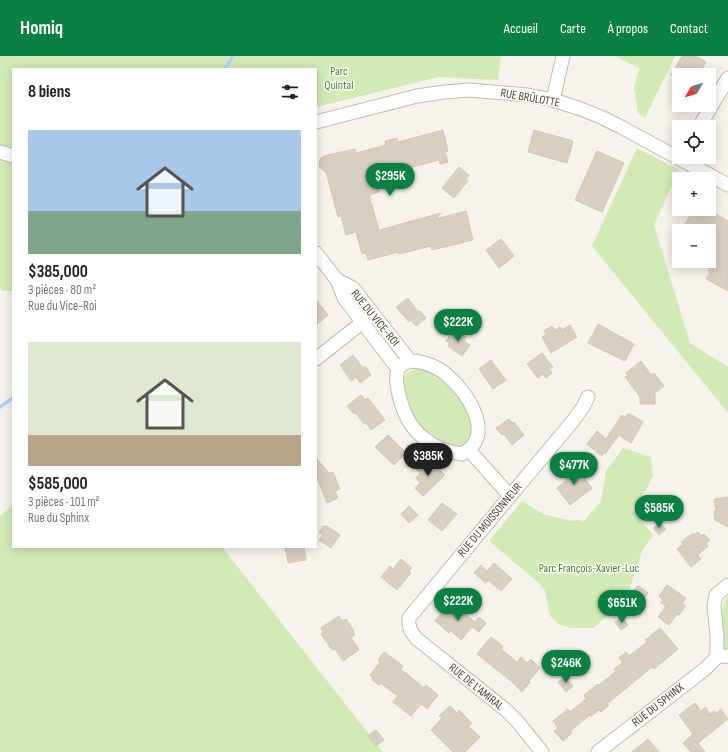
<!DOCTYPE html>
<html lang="fr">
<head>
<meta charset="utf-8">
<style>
	body { margin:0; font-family:"Sofia Sans Condensed",sans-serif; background:#f6f6f6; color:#222; height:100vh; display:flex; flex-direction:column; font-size:15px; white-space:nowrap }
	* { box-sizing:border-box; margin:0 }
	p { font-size:13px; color:#767676 }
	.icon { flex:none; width:22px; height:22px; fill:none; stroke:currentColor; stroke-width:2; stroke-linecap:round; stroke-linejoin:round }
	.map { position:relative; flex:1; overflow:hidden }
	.panel { position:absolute; left:12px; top:12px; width:305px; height:480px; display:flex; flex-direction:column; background:#fff; border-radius:0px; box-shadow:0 2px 10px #0003 }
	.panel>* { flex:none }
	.needle { width:26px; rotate:232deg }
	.buttons { position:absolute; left:672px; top:12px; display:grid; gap:8px }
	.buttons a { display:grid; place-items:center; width:44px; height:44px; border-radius:0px; background:#fff; box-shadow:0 2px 10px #0003; font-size:20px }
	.price { position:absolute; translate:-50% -34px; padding:0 9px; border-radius:14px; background:#0b8043; color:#fff; font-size:13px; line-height:26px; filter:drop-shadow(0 1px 2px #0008) }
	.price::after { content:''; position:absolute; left:50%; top:24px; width:12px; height:9px; margin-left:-6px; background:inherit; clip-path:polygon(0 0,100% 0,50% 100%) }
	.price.on { background:#222; color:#fff }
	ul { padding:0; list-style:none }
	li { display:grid; align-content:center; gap:8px; height:212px; padding:0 16px }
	li span { display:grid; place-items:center; height:124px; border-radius:0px; color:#555 }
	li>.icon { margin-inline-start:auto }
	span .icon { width:72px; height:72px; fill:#fffc; stroke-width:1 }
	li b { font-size:17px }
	h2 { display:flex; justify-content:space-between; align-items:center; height:48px; padding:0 16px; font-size:17px }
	header { display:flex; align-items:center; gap:24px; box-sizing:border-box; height:56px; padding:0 20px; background:#0b8043; color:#fff }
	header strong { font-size:19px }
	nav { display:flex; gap:22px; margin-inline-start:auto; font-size:14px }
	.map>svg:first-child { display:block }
	.green { fill:#d2eab5 }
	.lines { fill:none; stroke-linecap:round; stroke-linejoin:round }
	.stream { stroke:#a9d4f2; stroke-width:3.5 }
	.building { fill:#d8cfc1; stroke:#d3c7b4 }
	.minor-casing { stroke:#c2bbae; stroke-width:15 }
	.minor { stroke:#fff; stroke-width:13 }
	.labels { text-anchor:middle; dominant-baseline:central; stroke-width:3; stroke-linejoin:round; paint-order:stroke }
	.park-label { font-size:12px; fill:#4a7f2a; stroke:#fff }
	.street-label { font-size:12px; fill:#4b4439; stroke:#fff }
</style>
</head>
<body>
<header>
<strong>Homiq</strong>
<nav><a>Accueil</a><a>Carte</a><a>À propos</a><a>Contact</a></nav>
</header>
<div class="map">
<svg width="728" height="696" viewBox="0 0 728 696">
	<rect width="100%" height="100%" fill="#f6f3ec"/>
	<g class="green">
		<path d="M0 0H501L498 24 439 21 316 51V13H13V235H2L0 232Z"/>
		<path d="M615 0H675L645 62 638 57 634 32 639 12Z"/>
		<path d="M637 92 679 114 654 169 690 287 728 311V357L592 190Z"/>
		<path d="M418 312 429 313 441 320 463 342 473 371 470 386 459 393C445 389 432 385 421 374 412 364 397 331 405 320 408 316 413 314 418 312Z"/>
		<path d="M623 392 651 401 653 420 646 434 631 452 632 454 653 479 642 495 630 532 612 556 593 572H571L559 568 550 560 545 535 540 528 489 485 522 445 543 458 571 465 578 464 584 465 601 445 606 415Z"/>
		<path d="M13 449V491H222L383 696H0V460Z"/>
		<path d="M728 540V595L724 592 723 588C724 573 718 553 728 540Z"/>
	</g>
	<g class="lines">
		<g class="stream">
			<path d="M225 13 233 0"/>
			<path d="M0 351 13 342"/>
		</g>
	</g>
	<g class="building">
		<path d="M682 0H696L706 6 698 19H671Z"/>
		<path d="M443 74 448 95 445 96 448 106 440 108 439 104 375 121 379 136 369 139 379 174 441 157 436 163 466 155 473 184 432 194 431 190 399 198V196L368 204 366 197 362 198 356 176 346 179 341 160 338 161 326 116 321 113 319 110 320 103 322 101 327 99 355 93 356 97 386 89 385 85 397 82 398 86Z"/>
		<path d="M534 74 573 85 567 107 528 96Z"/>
		<path d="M597 95 624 107 602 156 575 144Z"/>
		<path d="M459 111 469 119 466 123 468 125 454 142 442 132Z"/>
		<path d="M694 153H707L728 165V235L706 223 709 218V175H681Z"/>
		<path d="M501 183 514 200 499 212 486 194Z"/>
		<path d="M408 242 418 256 420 255 426 262 416 270 411 264 409 266 396 251Z"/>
		<path d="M316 244 328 259 316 269Z"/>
		<path d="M598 268 634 288 625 305 588 287Z"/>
		<path d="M570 269 577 281 551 297 542 281 546 278 544 275 552 270 555 274 560 271 562 274Z"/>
		<path d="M454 273 466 281 464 285 470 289 462 300 448 290 450 287 446 285Z"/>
		<path d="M542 297 553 311 549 313 552 317 546 322 543 318 538 322 527 308Z"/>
		<path d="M353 299 363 312 365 310 371 319 360 327 356 321 351 325 340 309Z"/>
		<path d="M491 304 506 324 493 333 479 313Z"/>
		<path d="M641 305 651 319 654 317 664 330 655 337V348H640V341L625 321 628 319 626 317Z"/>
		<path d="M361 339 365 344 368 342 385 364 371 374 366 367 364 368 356 357 354 358 347 350Z"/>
		<path d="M627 358H630L643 366 631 387 619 379 605 398 603 397 602 400 587 388 597 375 606 383 622 359 625 361Z"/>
		<path d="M509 363 512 367 514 366 524 379 512 389 504 378 502 379 496 372Z"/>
		<path d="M388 379 406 397 394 409 375 391Z"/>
		<path d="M316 402 329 417 333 416 340 433 335 435 338 442 327 447 316 419Z"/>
		<path d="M424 404 429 409 432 406 445 419 423 440 415 432 420 427 416 422 420 417 415 412Z"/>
		<path d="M575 410 592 432 570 449 557 432 567 424 563 419Z"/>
		<path d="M728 441V471L715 464 714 455H716L714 443Z"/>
		<path d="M442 447 457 458 442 475 428 464Z"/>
		<path d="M409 450 418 459 409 467 401 458Z"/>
		<path d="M660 467 666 473 659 479 653 472Z"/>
		<path d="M323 470H327L340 479 331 492 319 484 323 479 319 476Z"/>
		<path d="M698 476 701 480 704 478 710 484 706 487 708 490 698 499 701 503 691 511 677 493 683 488 681 486 693 477 694 479Z"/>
		<path d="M285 491H304L306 504 288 507Z"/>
		<path d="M401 503 412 512 409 515 411 517 397 534 381 521 390 510 393 513Z"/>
		<path d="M494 507 512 523 501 535 488 524 486 527 474 517 481 509 487 515Z"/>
		<path d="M638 529 648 537 642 544 633 536Z"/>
		<path d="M667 529 686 542 682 548 686 550 679 559 677 558 669 569 658 561 666 550 661 547 663 544 659 540Z"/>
		<path d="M450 546 475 566 479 561 486 567 479 576 472 571 461 584 451 575 449 577 435 565Z"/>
		<path d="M339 560 342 565 346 563 354 575 353 576 355 579 351 582 359 594 343 605 335 593 332 594 321 578 323 576 321 572Z"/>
		<path d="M622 561 628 569 621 574 615 566Z"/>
		<path d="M660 572 678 593 654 613 652 611 607 648 609 649 601 656 599 654 591 660 590 659 570 675 572 677 563 685 554 675 558 672 553 665 568 653 570 656 586 643 584 639 598 628 599 629 616 615 614 613 623 606 619 602 626 596 629 600 647 586 645 584Z"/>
		<path d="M491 581 503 590 501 593 517 606 521 601 527 607 531 603 540 612 529 625 530 626 522 636 511 625 477 598Z"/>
		<path d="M384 596 403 610 401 613 424 632 426 629 438 639 427 653 421 648 411 660 393 646 398 640 380 627 379 629 372 624 373 622 370 619 380 606 378 604Z"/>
		<path d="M565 621 573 630 566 636 558 626Z"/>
		<path d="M695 647 701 655 705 651 710 658 714 655 716 657 721 653 728 663 698 687 705 696H691L683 687 693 678 679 659Z"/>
		<path d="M450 650 457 657 459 654 472 667 468 670 480 681 465 696H453L431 674 442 662 439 660Z"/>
		<path d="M376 674 384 684 376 690 368 680Z"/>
		<path d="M648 683 659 696H632Z"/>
	</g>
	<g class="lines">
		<g class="minor-casing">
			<g id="minor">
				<path d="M553 44 563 0"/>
				<path d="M316 66 417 40 445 36 469 34 528 39 553 44 578 52 601 61 621 71 728 129"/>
				<path d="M699 71 728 22"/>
				<path d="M0 96 13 100"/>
				<path d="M316 197 337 224 344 242 398 313"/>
				<path d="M337 224 353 232 410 305"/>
				<path d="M316 303 369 261"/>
				<path d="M410 305C424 305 439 311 449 321 469 338 496 381 462 398 448 396 435 392 425 383 419 379 414 373 410 367 403 356 393 327 398 314 400 309 405 307 410 305Z"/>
				<path d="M469 394 510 440"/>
				<path d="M728 529 716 539 714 550 717 580V601L728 600"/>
				<path d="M542 696 517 665 506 654 417 583C411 576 408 572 409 562L510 440 573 365 583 351 588 341"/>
				<path d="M598 696 705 613 717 601"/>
			</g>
		</g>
		<use href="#minor" class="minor"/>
	</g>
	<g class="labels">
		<g class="park-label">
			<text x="339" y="15">Parc<tspan x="339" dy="14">Quintal</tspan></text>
			<text x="589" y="512">Parc François-Xavier-Luc</text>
		</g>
		<g class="street-label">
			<text transform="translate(530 42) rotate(10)">RUE BRÛLOTTE</text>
			<text transform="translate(375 262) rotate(51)">RUE DU VICE-ROI</text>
			<text transform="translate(490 464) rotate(-50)">RUE DU MOISSONNEUR</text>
			<text transform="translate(476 631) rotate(39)">RUE DE L'AMIRAL</text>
			<text transform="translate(658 649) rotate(-38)">RUE DU SPHINX</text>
		</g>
	</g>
</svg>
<div class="buttons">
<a><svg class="needle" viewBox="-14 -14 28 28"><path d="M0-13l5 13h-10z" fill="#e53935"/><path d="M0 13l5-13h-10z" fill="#767676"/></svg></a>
<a><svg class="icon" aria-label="locate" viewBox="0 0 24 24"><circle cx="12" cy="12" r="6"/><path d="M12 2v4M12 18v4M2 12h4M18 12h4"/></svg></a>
<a>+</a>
<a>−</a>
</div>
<b class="price" style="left:390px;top:141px">$295K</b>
<b class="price" style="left:458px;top:287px">$222K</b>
<b class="price on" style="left:428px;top:421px">$385K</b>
<b class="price" style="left:574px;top:430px">$477K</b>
<b class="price" style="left:659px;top:473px">$585K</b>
<b class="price" style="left:458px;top:566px">$222K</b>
<b class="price" style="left:622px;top:568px">$651K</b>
<b class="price" style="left:566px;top:628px">$246K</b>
<section class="panel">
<h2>8 biens<svg class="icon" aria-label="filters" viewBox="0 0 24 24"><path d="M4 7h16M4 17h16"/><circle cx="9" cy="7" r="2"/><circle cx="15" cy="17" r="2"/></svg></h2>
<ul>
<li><span style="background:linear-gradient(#a9c7e8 65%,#7fa58c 0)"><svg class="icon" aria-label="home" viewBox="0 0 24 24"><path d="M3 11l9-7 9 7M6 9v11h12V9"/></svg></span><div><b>$385,000</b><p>3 pièces · 80 m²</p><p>Rue du Vice-Roi</p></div></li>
<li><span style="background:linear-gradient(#dfe7d0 75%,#b9a48a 0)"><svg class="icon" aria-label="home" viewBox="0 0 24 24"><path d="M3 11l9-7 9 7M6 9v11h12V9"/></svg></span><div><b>$585,000</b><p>3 pièces · 101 m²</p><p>Rue du Sphinx</p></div></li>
</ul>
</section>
</div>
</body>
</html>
